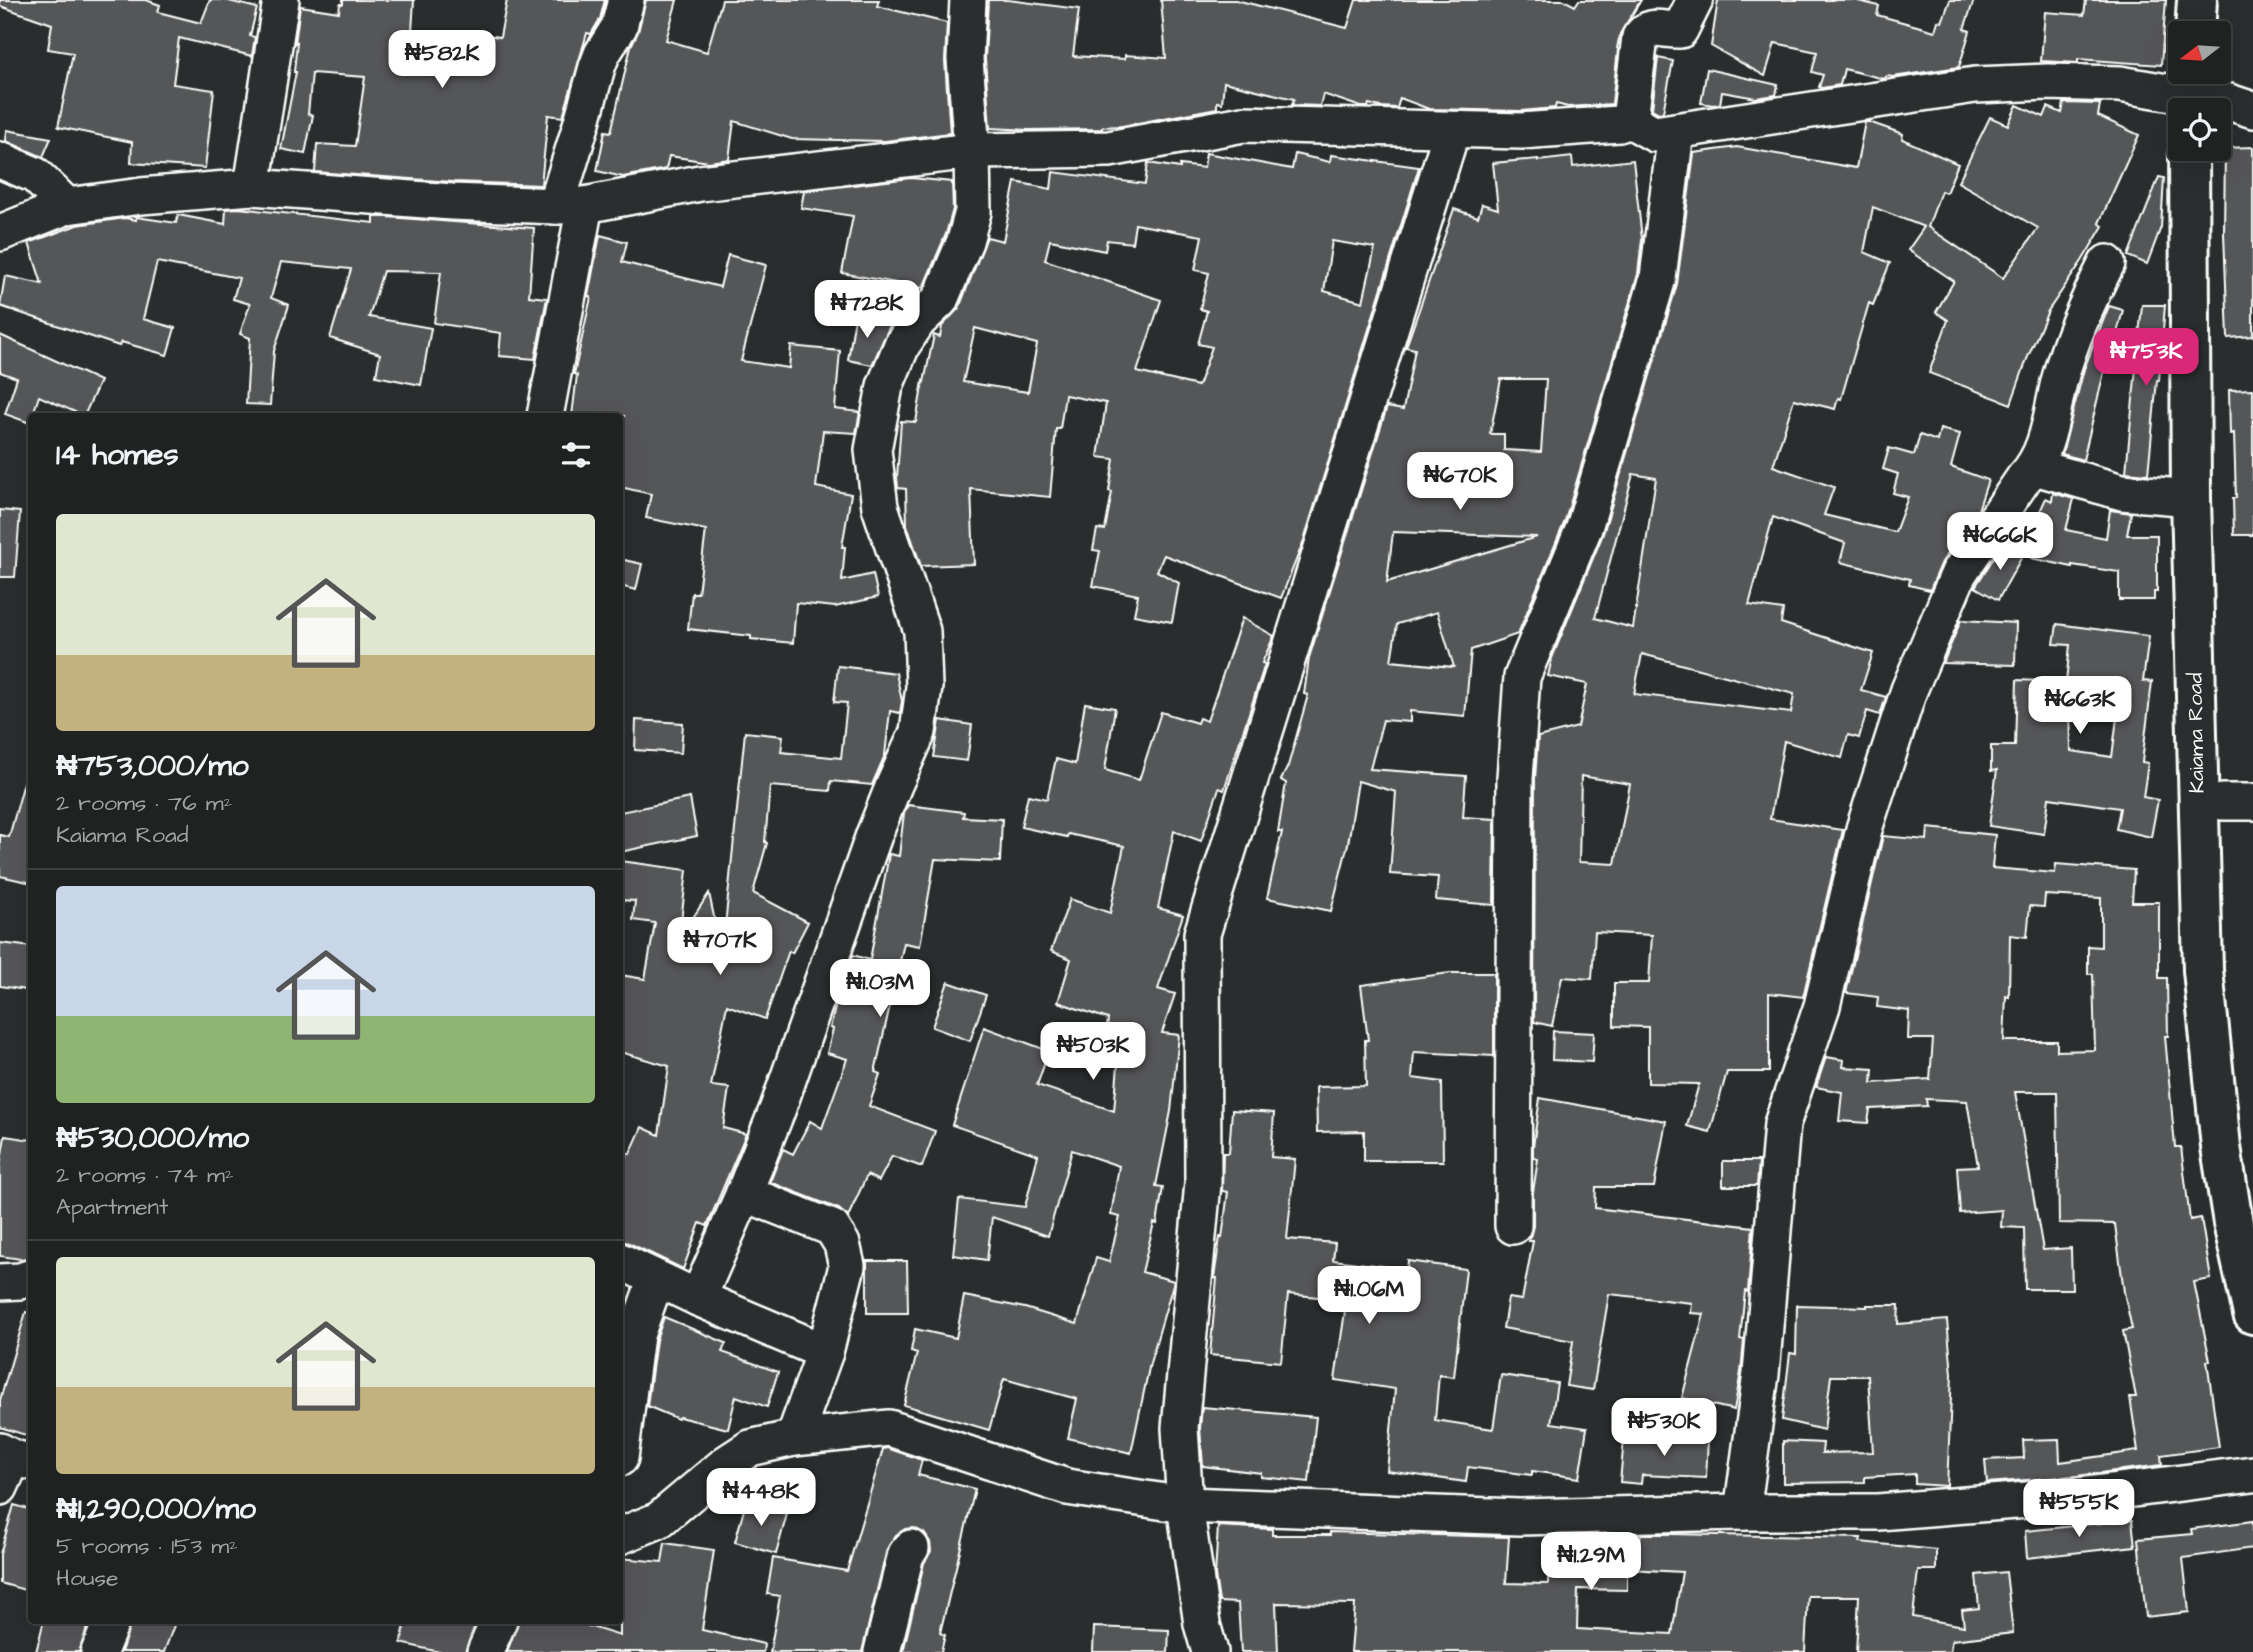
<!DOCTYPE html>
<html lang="en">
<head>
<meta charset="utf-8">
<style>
	body { margin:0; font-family:"Architects Daughter",sans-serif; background:#282a2a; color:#f1f3f6; height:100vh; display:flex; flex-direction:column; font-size:26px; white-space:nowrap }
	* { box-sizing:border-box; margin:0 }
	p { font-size:23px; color:#a2a4a5 }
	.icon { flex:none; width:38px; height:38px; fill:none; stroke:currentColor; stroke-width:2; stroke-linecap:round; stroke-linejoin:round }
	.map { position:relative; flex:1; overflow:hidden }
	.side { position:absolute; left:28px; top:413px; width:595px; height:1211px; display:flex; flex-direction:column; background:#202222; border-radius:7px; box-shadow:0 7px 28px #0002,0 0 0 2px #3d3f40 }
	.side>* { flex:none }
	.needle { width:46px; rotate:253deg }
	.buttons { position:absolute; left:2168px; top:21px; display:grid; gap:14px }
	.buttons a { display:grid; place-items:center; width:63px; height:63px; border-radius:7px; background:#202222; box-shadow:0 7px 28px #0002,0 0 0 2px #3d3f40; font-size:35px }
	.price { position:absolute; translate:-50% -60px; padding:0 16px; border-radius:14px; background:#fff; color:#222; font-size:23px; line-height:46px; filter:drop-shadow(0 2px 4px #0008) }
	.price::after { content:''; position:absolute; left:50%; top:42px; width:21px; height:16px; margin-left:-10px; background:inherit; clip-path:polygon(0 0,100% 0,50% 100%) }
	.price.selected { background:#db2777; color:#fff }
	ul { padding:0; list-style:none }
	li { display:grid; align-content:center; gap:14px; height:371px; padding:0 28px }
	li+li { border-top:2px solid #3d3f40 }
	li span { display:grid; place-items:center; height:217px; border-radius:7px; color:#555 }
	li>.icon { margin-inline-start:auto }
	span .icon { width:126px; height:126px; fill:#fffc; stroke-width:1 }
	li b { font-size:30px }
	h2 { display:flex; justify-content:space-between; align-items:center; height:84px; padding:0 28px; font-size:30px }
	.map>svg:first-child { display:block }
	.building { fill:#555758; stroke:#fff; stroke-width:2; fill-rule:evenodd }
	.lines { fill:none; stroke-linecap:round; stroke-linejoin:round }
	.minor-casing { stroke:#fff; stroke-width:40 }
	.highway-casing { stroke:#fff; stroke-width:44 }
	.minor { stroke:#2a2d2e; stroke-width:35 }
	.highway { stroke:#2a2d2e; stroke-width:38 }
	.labels { text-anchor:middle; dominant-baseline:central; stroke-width:6; stroke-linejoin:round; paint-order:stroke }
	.street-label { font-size:21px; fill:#fff; stroke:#2a2d2e }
</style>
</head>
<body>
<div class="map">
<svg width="2253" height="1652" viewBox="0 0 2253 1652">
	<rect width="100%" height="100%" fill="#2a2d2e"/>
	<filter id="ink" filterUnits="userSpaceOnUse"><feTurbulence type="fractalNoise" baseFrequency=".0143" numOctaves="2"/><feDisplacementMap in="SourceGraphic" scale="14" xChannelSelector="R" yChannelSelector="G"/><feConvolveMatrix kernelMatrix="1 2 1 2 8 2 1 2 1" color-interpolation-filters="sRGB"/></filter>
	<g filter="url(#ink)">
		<g class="building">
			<path d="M0 0H146L160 5 158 12 201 23 210 0H225L257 8 250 36 255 37 252 56 179 38 173 84 214 90 205 168 131 163 132 142 58 127 73 53 48 49 52 24 0 6Z"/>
			<path d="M343 0H414L411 47 462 55 466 32 500 37 507 0H605L600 19 591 34 587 33 563 117 548 115 541 185 453 182 315 172 317 144 355 146 365 77 312 73 308 114 313 115 305 154 281 149 296 72H294L297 42 295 43 300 6 339 12 340 4H343Z"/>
			<path d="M646 0H677L666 40 707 52 722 0H879L877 6 947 23 945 61 950 133 885 141 792 139 734 121 729 159 709 162 669 156 666 169 623 177 597 171 605 131 611 132 631 46 638 32Z"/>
			<path d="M988 0H1008L1079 9 1073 56 1125 59V55L1166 58 1161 0H1236L1347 28 1356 0H1564L1575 6 1579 0H1641L1620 34 1617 48 1618 49 1612 104 1568 107 1556 104 1555 108 1521 111 1429 109 1400 98 1397 108 1380 107 1369 104 1368 107H1361L1323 94 1320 106 1292 105 1294 99 1224 82 1222 103 1217 102V108L1122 126 1102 127V129L1029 130 990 128 985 59Z"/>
			<path d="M1718 0H1854L1879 6 1877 15 1935 31 1938 21 1942 22 1950 0H1974L1964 29 1970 31 1959 67 1893 77 1887 76 1884 79 1844 69 1840 85 1822 88 1819 87 1823 75 1812 72 1817 52 1775 43 1765 76 1711 46Z"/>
			<path d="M2086 0H2166L2161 65 2078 59V63L2041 61 2045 12 2084 15Z"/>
			<path d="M1658 58 1673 61 1663 112 1659 113 1652 109Z"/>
			<path d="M1707 69 1778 85 1776 95 1756 98 1722 92 1720 104 1713 105 1701 103Z"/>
			<path d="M2064 103 2100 104 2098 116 2139 135 2099 223 2103 226 2082 261 2048 311 2027 359 2011 404 1929 373 1948 320 1936 312 1954 281 1908 250 1924 227 1873 207 1864 252 1890 263 1873 305 1869 303 1841 399 1838 398 1835 409 1794 399 1773 466 1834 487 1824 515 1895 532 1908 497 1893 493 1898 474 1883 469 1889 448 1914 455 1920 435 1937 441 1940 429 1960 434 1951 467 1988 480 1978 510 1942 562 1930 590 1909 585 1910 579 1840 562 1845 543 1773 517 1749 605 1783 610 1781 623 1873 653 1861 690 1886 697 1880 715 1867 711 1859 738 1848 735 1842 758 1784 741 1770 819 1843 830 1803 997 1769 993V1072H1727L1710 1132 1687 1126 1699 1084 1648 1083V1027L1614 1026V983H1649L1652 935 1595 932 1592 979 1562 977 1552 1026 1534 1022 1535 779 1538 737 1578 727 1587 684 1548 676 1552 658 1603 534 1677 284 1694 153 1737 147 1856 168 1865 122H1869L1903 134 1902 139 1958 164 1946 193 1941 191 1928 227 2003 278 2038 228 1958 182 1990 117 2008 125 2017 105 2044 117 2048 107 2062 113ZM1633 474 1656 478 1633 628 1595 618ZM1642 654 1794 694 1791 713 1634 694ZM1581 776 1630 784 1615 864 1579 862Z"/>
			<path d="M7 130 51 138 43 157 6 141Z"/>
			<path d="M2253 147V336L2228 338 2224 233 2225 148Z"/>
			<path d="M1206 153 1292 169 1295 154 1330 162 1331 155 1419 167 1304 540 1281 598 1164 555 1157 571 1179 583 1172 622 1134 615 1138 595 1093 586 1100 551 1093 550 1097 529 1105 530 1112 492 1109 491 1114 459 1098 457 1106 403 1065 395 1060 429H1056L1050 497 971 489 974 564 921 566 907 525 906 489 898 488 897 477 901 421 916 422 923 381 924 382 934 335 940 337 942 326 959 308 987 237 1003 241 1015 182 1051 189 1053 172 1145 184 1148 163 1180 168V165L1204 168ZM1135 224 1202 236 1195 270 1209 273 1200 309 1207 311 1198 344 1212 347 1198 386 1137 372 1161 300 1045 260 1050 240 1105 251 1107 240 1132 243ZM1332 241 1375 248 1363 302 1324 291ZM975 328 1037 344 1028 392 963 382Z"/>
			<path d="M1572 157 1573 167 1633 160 1642 239 1638 274 1565 521 1518 634 1471 650 1465 716 1410 711V722L1383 720 1370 769 1466 776 1463 817 1495 819 1494 905 1436 900 1438 877 1390 874 1396 792 1358 781 1348 844 1331 911 1267 898 1282 832H1278L1286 783 1281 780 1288 766 1308 695 1304 694 1309 658 1387 407 1403 410 1415 349 1406 347 1454 209 1478 217 1482 204 1498 209 1493 163 1538 159V161ZM1501 379H1546L1541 452 1504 450V434H1490ZM1393 532 1537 537 1387 582ZM1437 612 1454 667 1391 661 1397 624Z"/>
			<path d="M2159 177 2164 178 2161 227 2147 264 2128 256Z"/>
			<path d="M911 178 952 182 953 209 946 234 923 288 842 273 853 216 801 208 804 191Z"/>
			<path d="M238 208 374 223V217H387L534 228 529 296 547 298 535 359 499 356 501 333 434 323 441 272 383 271 369 317 431 328 421 385 376 376 380 354 330 338 351 269 281 262 271 298 289 305 274 351 270 405 246 404 250 338 240 334 250 304 233 299 239 278 157 262 143 319 175 328 167 355 121 342 119 346 0 306 5 276 42 284 29 243 77 225 125 218 136 220V217L176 223 178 215 225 224 226 209Z"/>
			<path d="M600 235 627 242 622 262 720 287 728 255 766 265 741 361 789 368 791 346 840 351 835 409 860 412 856 433 823 431 816 487 851 494 842 547H845L842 581 873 574 878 597 835 607 796 603 793 643 751 639V636L688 629 692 593H698L706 530 646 518 651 494 620 487V434L624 416H572L577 375 574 374 591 297 588 296Z"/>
			<path d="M2142 305H2165L2159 380H2157L2148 474 2126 472Z"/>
			<path d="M2109 306 2123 310 2108 368H2105L2083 460 2062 454 2084 369Z"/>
			<path d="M855 317 891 323 872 365 848 360Z"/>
			<path d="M0 335 100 381 84 416 39 396 30 423 5 414 17 378 0 372Z"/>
			<path d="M2253 389V535H2234L2233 498H2236L2234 433 2230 434 2229 390Z"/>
			<path d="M2053 493 2074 499 2066 530 2106 538 2110 510 2131 513 2127 535H2157V592H2154V600H2119V572L2072 565V567L2031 558 2039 520 2037 518 2046 498 2052 501Z"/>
			<path d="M0 510 20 512 15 577H0Z"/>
			<path d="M2002 545 2024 553 1998 600 1975 587Z"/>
			<path d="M620 559 642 564 636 590 620 586Z"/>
			<path d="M1242 618 1274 636 1262 663 1265 664 1224 790 1219 788 1201 841 1174 831 1158 908 1183 915 1158 989 1175 994 1162 1033 1179 1035 1171 1111 1156 1186 1163 1187 1157 1224 1154 1223 1142 1272 1174 1281 1150 1363 1131 1453 1068 1438 1077 1399 1004 1379 989 1430 904 1405 917 1353 911 1351 915 1329 956 1338 964 1296 1025 1308 1077 1324 1096 1258 1109 1262 1120 1217 1111 1215 1119 1166 1072 1150 1048 1236 992 1217 987 1260 953 1255 959 1199 1025 1207 1038 1155 952 1125 984 1027 1049 1051 1037 1085 1114 1111 1118 1065 1103 1064 1108 1019 1058 1002 1071 959 1051 951 1070 899 1110 913 1124 846 1068 834 1067 837 1021 827 1028 795 1047 799 1056 759 1075 764 1085 703 1115 708 1105 770 1139 780 1161 712 1197 723 1199 718 1207 721Z"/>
			<path d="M1961 620 2016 623 2015 665 1943 663Z"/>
			<path d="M2057 624 2149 636 2143 681 2152 682 2142 762 2148 763 2143 797 2158 800 2151 837 2116 829 2120 808 2049 798 2044 834 1989 826 1997 770 1991 771V746H2015L2017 680 2066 682 2070 645 2054 644ZM2070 705 2118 710 2112 757 2071 751Z"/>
			<path d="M838 666 896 673 902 701 900 713 890 711 885 755 872 785 831 781 830 791 770 786 765 842 767 843 753 893 808 922 792 953 789 951 765 1019 727 1005 711 1086 729 1088 723 1128 746 1134 707 1226 700 1223 683 1269 629 1243 620 1241V1171L628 1153 630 1154 642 1127 659 1135 669 1066 620 1052V975L645 979 655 923 633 920 635 901 620 900V861L687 870 679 939 709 893 722 955 745 732 783 736 781 752 841 758 847 703 834 702Z"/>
			<path d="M636 720 683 723 681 753 635 750Z"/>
			<path d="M940 720 972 725 967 761 934 757Z"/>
			<path d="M25 779 32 780V883L0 876V835L9 837Z"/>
			<path d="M690 798 697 836 620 852V812Z"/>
			<path d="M908 805 964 812 963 817 1002 819 1000 862 935 859 920 946 904 943 875 1072 880 1074 869 1106 935 1131 922 1167 892 1156 879 1181 867 1175 848 1217 839 1209 770 1182 783 1149 793 1154 810 1121 822 1128 847 1059 827 1053 833 1029 830 1028 835 1008 853 955 870 960 889 854 899 856 904 813Z"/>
			<path d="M1928 828 1995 835 1992 868 2055 873 2056 864 2134 870 2132 902H2159V978H2167L2168 1036H2165L2175 1147H2181L2190 1220 2201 1218 2211 1279 2194 1282 2210 1361H2207L2219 1447 2161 1455 2162 1465 2076 1476 1987 1483 1985 1460 2024 1458 2023 1440 2059 1439 2060 1462 2138 1451 2130 1397H2136L2123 1331 2132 1329 2124 1292 2115 1224 2059 1223 2057 1092H2015L2043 1250 2071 1248 2072 1289H2025L2024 1228 2001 1227 2002 1210 1960 1213 1957 1167 1978 1166 1967 1101 1926 1099 1927 1106 1870 1109 1868 1123 1839 1121 1842 1092 1816 1087 1826 1057 1844 1060 1843 1067 1873 1069 1872 1083 1930 1079 1933 1039H1908L1909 1011 1877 1007 1878 997 1846 993 1883 836 1927 840ZM2045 895 2101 898V947L2088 946V974H2093L2095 1050 2057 1051V1041H2004L2006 996 2009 997 2010 935 2027 937 2030 906 2044 907Z"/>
			<path d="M0 943 32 947V991L0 986Z"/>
			<path d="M1450 973H1494V1056L1414 1052 1412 1078 1442 1082 1443 1161H1364V1131L1317 1132 1316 1087 1366 1086 1365 1040H1368L1361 985Z"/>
			<path d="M948 982 986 995 970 1041 932 1027Z"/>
			<path d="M1553 1031 1594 1033 1592 1062 1552 1060Z"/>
			<path d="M1540 1098 1666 1121 1654 1187H1596L1595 1208 1753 1227 1748 1292 1745 1291 1740 1339 1744 1340 1741 1372 1734 1410 1682 1398 1704 1314 1691 1313 1692 1303 1609 1294 1593 1390 1566 1386 1573 1341 1503 1328 1508 1298 1522 1300 1533 1241H1529L1533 1226V1192L1538 1159 1533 1158V1146Z"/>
			<path d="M1232 1110 1274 1113 1271 1157 1295 1159 1287 1239 1335 1243 1333 1260 1407 1269 1408 1261 1466 1269 1454 1377 1439 1375 1435 1420 1493 1429 1501 1375 1557 1383 1551 1423 1587 1428 1579 1478 1532 1471V1475L1468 1467 1466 1482 1387 1471 1395 1389 1335 1380 1345 1311 1337 1310 1338 1299 1288 1294 1281 1362 1210 1355 1217 1278H1214L1220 1237 1222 1238 1228 1192 1222 1191 1223 1153H1229Z"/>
			<path d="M5 1136 32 1140V1257L21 1259 0 1256V1166Z"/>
			<path d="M1723 1161H1759L1757 1186H1723Z"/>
			<path d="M867 1261H907L908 1313H867Z"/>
			<path d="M1797 1305 1867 1307V1305H1899L1898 1324 1947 1320 1952 1374 1947 1486 1915 1484V1474L1865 1477V1482L1783 1483V1441L1823 1443 1822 1453 1873 1452 1868 1376H1831L1824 1430 1782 1420 1790 1353 1796 1354Z"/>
			<path d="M26 1312 32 1313V1437L0 1427V1400Z"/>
			<path d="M664 1317 726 1343 722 1352 778 1372 767 1407 736 1396 728 1429 679 1417 678 1419 647 1406 656 1340Z"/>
			<path d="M1202 1407 1316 1417 1309 1482 1261 1477V1473L1203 1466 1200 1428Z"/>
			<path d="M1647 1436 1708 1438 1706 1478 1642 1475 1641 1484 1620 1482 1624 1439 1647 1441Z"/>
			<path d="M887 1448 922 1460 918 1475 975 1489 940 1633 945 1635 941 1652H903L924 1563 931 1551 930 1542 924 1533 914 1528 905 1529 896 1535 887 1549 862 1652H770L780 1596 767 1594 773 1558 847 1571 883 1449Z"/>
			<path d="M746 1502 787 1514 776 1554 735 1542Z"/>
			<path d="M14 1505 32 1510V1592L0 1583V1554Z"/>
			<path d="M2132 1520 2135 1546 2027 1558 2025 1531Z"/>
			<path d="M2253 1521V1548L2183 1558 2189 1612 2146 1617 2138 1539 2192 1534 2191 1529Z"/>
			<path d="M1218 1526 1272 1529V1535H1330V1532L1509 1537 1506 1583 1548 1584 1549 1539 1590 1541V1539L1640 1540 1641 1534H1672L1861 1538 1860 1542 1936 1550V1570H1918L1913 1617 1964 1626 1962 1610 1979 1608 1976 1575 2006 1572 2013 1633 1952 1640 1950 1652H1856L1859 1596H1808L1805 1652H1351L1355 1604 1276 1603 1278 1652H1241L1238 1603 1219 1602 1215 1575ZM1627 1569 1682 1572 1672 1634 1577 1629 1578 1589 1627 1590Z"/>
			<path d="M665 1543 714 1550 702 1630 764 1644 763 1652H507L519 1620H569L620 1636V1558L662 1562Z"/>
			<path d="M44 1620H69L88 1625 79 1652H36Z"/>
			<path d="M132 1620H176L164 1652H121Z"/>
			<path d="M406 1620H477L465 1652H439L401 1643Z"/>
			<path d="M1094 1627 1169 1630 1168 1652H1093Z"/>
		</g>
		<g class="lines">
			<g class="minor-casing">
				<g id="minor">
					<path d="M1630 120 1640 37C1651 22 1664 31 1680 30L1695 0"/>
					<path d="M0 160 35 175 67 206"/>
					<path d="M252 187 281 0"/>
					<path d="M556 206 582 122 597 67 602 54 619 27 626 0"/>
					<path d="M0 233 67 206 141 196 252 187 452 202 556 206 585 205 700 183 972 151 1109 149 1243 124 1521 131 1619 124 1630 120 1655 134 1975 85 2048 82 2120 84 2190 96H2211L2253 110"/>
					<path d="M545 416 585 205"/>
					<path d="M2035 467 2122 492 2191 498"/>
					<path d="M2223 802H2253"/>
					<path d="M744 1193 832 1228 842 1244 847 1266 825 1352 794 1438"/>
					<path d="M1513 1226 1515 778 1522 677 1584 528 1658 278 1676 131"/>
					<path d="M620 1261 698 1298 825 1352"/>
					<path d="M0 1282 20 1281 32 1277"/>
					<path d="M698 1298 744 1193 778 1108 874 835 894 785 918 732 924 687 922 631 880 507 873 450 885 386 902 345 918 321 940 300 965 241 973 212 972 151 965 59 968 0"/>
					<path d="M0 1451 13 1458 32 1462"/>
					<path d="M620 1458 636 1335 656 1279"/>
					<path d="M0 1487 13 1458"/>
					<path d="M1742 1512 1761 1374 1782 1124 1822 1006 1864 829 1909 690 1959 573 2024 478C2050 451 2051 412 2060 378 2071 338 2088 300 2107 263"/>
					<path d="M620 1536 659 1520 727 1463 750 1448 794 1438 889 1428 1067 1487 1185 1505 1519 1517 1742 1512H1878L2078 1496 2253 1474"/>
					<path d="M99 1652 112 1620"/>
					<path d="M485 1652 499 1620"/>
					<path d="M882 1652 906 1554 911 1548"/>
					<path d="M1210 1652 1202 1624 1185 1505 1180 1428 1203 1183 1202 934 1452 130"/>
				</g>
			</g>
			<g class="highway-casing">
				<g id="highway">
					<path d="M2195 33 2197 0"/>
					<path d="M2190 110 2192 72"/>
					<path d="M2189 149 2191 498 2203 970 2221 1147 2233 1223 2253 1314"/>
				</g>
			</g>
			<use href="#minor" class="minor"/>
			<use href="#highway" class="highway"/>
		</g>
	</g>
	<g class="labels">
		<g class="street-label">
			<text transform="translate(2196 733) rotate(-91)">Kaiama Road</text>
		</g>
	</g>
</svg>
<div class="buttons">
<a><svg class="needle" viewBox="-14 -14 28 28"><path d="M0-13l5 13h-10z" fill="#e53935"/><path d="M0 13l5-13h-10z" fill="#a2a4a5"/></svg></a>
<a><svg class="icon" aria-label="locate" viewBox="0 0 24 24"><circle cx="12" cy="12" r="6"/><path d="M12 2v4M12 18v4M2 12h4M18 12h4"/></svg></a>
</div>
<b class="price" style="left:442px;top:90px">₦582K</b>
<b class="price" style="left:867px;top:340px">₦728K</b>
<b class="price selected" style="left:2146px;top:388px">₦753K</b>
<b class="price" style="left:1460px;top:512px">₦670K</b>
<b class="price" style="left:2000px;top:572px">₦666K</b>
<b class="price" style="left:2080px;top:736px">₦663K</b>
<b class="price" style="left:720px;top:977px">₦707K</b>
<b class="price" style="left:880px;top:1019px">₦1.03M</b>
<b class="price" style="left:1093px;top:1082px">₦503K</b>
<b class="price" style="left:1369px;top:1326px">₦1.06M</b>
<b class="price" style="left:1664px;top:1458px">₦530K</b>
<b class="price" style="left:761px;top:1528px">₦448K</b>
<b class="price" style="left:2079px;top:1539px">₦555K</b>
<b class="price" style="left:1591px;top:1592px">₦1.29M</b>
<section class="side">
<h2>14 homes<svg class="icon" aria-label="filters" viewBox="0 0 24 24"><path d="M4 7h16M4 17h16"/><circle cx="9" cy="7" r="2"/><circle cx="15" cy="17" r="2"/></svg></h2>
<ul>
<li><span style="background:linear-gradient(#dfe7d0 65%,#c2b280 0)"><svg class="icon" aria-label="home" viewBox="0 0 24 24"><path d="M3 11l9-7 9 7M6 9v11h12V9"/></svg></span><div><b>₦753,000/mo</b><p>2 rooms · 76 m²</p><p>Kaiama Road</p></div></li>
<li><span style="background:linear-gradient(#c9d6e8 60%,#8fb573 0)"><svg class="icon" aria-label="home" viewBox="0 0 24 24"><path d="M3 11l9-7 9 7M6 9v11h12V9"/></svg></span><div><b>₦530,000/mo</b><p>2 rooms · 74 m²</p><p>Apartment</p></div></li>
<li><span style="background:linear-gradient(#dfe7d0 60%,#c2b280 0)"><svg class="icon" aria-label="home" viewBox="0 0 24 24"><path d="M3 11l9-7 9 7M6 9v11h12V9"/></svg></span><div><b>₦1,290,000/mo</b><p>5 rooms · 153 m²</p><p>House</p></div></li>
</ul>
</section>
</div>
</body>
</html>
